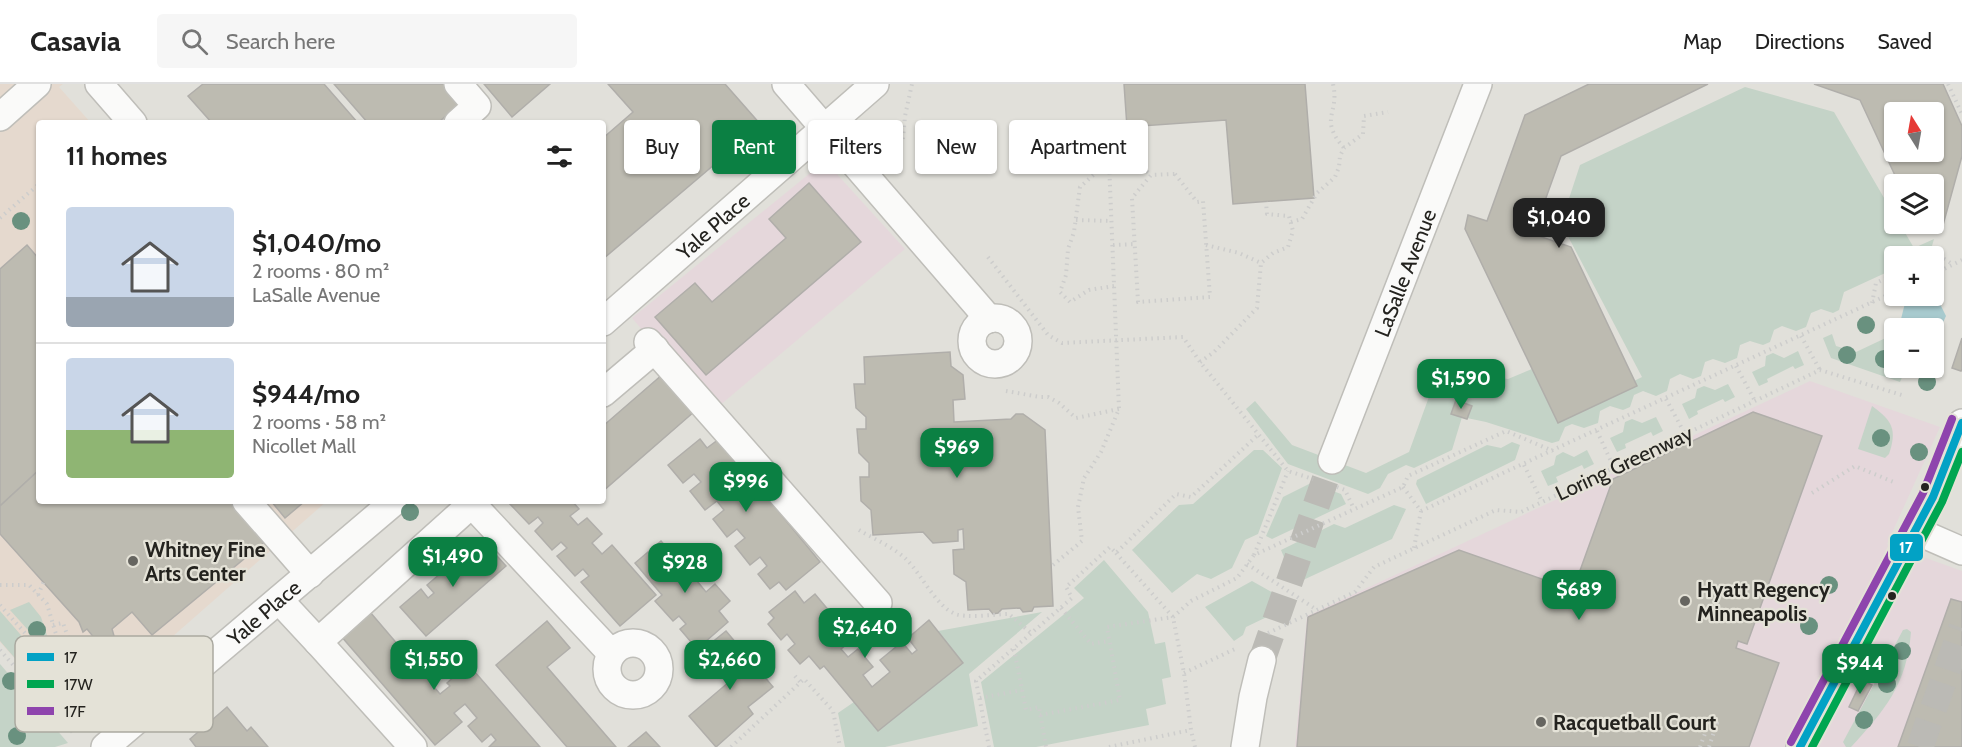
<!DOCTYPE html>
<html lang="en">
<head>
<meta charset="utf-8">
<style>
	body { margin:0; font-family:Cabin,sans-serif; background:#f6f6f6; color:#222; height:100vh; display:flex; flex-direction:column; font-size:22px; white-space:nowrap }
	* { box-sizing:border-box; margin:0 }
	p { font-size:20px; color:#767676 }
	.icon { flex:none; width:33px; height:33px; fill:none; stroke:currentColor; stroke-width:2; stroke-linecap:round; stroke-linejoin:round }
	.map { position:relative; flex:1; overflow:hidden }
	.details { position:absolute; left:36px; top:36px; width:570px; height:384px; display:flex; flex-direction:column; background:#fff; border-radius:6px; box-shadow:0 2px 4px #0004 }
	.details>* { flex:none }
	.top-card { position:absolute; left:624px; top:36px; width:570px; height:54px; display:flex; gap:12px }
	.needle { width:39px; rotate:349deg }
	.buttons { position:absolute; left:1884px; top:18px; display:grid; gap:12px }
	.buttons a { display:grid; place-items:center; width:60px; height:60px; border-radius:6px; background:#fff; box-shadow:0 2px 4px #0004; font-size:30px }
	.price { position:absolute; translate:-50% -51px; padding:0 14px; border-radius:12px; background:#0b8043; color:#fff; font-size:20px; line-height:39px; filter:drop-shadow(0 2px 3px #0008) }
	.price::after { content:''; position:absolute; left:50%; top:36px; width:18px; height:14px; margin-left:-9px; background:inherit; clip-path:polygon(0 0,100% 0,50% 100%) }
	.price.on { background:#222; color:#fff }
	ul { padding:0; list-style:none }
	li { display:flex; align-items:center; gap:18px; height:150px; padding:0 30px }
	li+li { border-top:2px solid #e0e0e0 }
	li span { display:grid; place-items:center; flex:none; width:168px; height:120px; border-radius:6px; color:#555 }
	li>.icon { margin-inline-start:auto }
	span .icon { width:72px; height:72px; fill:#fffc; stroke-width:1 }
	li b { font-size:26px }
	h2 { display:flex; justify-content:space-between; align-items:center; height:72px; padding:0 30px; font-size:26px }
	.tag { padding:0 21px; border-radius:6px; background:#fff; box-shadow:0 2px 4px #0004; font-size:21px; line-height:54px }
	.tag.on { background:#0b8043; color:#fff }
	header { display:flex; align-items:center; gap:36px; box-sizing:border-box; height:84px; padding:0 30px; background:#fff; border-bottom:2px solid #e0e0e0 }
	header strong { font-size:28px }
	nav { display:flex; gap:33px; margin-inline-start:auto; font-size:21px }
	.search { width:420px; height:54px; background:#f6f6f6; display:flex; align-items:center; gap:15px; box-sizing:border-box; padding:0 21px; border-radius:6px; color:#767676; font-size:22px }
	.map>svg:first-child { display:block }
	.commercial { fill:#e5d7db }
	.education { fill:#e5d9ce }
	.green { fill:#c4d3c7 }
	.water { fill:#a7cace }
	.building { fill:#bdbbb1; stroke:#b0aeaa; stroke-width:1.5; fill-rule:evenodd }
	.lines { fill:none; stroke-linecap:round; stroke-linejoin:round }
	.minor-tunnel { stroke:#bbbab5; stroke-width:27; stroke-dasharray:27 14; stroke-linecap:butt }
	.minor-casing { stroke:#bfbeb9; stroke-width:30 }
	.path { stroke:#cdcdcc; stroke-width:4; stroke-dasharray:1.5 4.5; stroke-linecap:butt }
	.minor { stroke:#fafaf9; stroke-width:27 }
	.bus-1-casing { stroke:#e4e2d7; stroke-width:12 }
	.bus-2-casing { stroke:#e4e2d7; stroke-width:12 }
	.bus-3-casing { stroke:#e4e2d7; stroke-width:12 }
	.bus-1 { stroke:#02a2c5; stroke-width:8 }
	.bus-2 { stroke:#00a651; stroke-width:8 }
	.bus-3 { stroke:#8e44ad; stroke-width:8 }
	.tree { fill:#69917f }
	.bus-dot { fill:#24231f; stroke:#e4e2d7; stroke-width:2 }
	.poi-dot { fill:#666560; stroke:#e4e2d7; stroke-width:2 }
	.labels { text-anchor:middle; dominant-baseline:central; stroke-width:4.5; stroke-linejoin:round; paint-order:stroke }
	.street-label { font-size:21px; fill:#24231f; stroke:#e4e2d7 }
	.poi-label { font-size:21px; font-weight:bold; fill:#24231f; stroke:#e4e2d7; text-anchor:start }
	.key { fill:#e4e2d7; stroke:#aaa9a0; stroke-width:1.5 }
	.key-label { font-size:16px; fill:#24231f }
	.line-badge { stroke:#e4e2d7; stroke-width:2 }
	.badge-label { font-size:16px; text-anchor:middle; font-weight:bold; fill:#fff }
</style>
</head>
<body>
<header>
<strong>Casavia</strong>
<div class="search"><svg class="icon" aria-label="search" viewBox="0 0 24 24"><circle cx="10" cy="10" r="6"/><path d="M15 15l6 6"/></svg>Search here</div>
<nav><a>Map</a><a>Directions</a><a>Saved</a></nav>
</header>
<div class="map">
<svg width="1962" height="663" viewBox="0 0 1962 663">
	<rect width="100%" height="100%" fill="#e1e0da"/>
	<g class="commercial">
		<path d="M825 77 905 165 712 328 632 234Z"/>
		<path d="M1810 297 1940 343 1887 460 1962 487V663H1295L1307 532Z"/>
	</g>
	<path class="education" d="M0 0H63L59 3 91 39H39V417H327L73 640 0 558Z"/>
	<g class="green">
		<path d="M1745 3 1834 28 1894 131V140H1900L1914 164 1934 155 1930 169 1922 172H1894V185L1844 208 1839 226 1833 229 1821 225 1811 229 1806 243 1796 247 1782 242 1774 246 1770 258 1763 261 1750 257 1740 261 1737 274 1725 279 1713 275 1705 278 1701 292 1693 295 1680 290 1670 295 1667 307 1656 312 1643 307 1634 311 1630 323 1623 326 1610 322 1600 327 1598 339 1584 344 1572 340 1565 343 1559 357 1552 359 1486 338 1462 333 1452 366 1414 384 1406 381 1388 390 1380 404 1368 410 1288 380 1246 325 1255 317 1292 361 1366 389 1409 368 1439 285 1508 295 1532 285 1558 339 1636 302 1634 297 1642 293 1561 139 1580 81Z"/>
		<path d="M1894 245V284H1906L1900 298 1831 274 1823 254 1832 250 1836 262 1856 268 1892 251Z"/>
		<path d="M1798 267 1804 281 1795 285 1793 282 1767 295 1768 298 1759 302 1752 288 1765 282 1766 272 1773 269 1784 274Z"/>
		<path d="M1728 300 1735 313 1725 318 1723 315 1697 327 1698 330 1689 335 1682 320 1695 314 1697 305 1704 302 1715 306Z"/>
		<path d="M1872 322C1893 337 1897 346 1889 370L1885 374 1858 365Z"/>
		<path d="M1656 333 1663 347 1653 352 1651 348 1625 360 1626 364 1617 368 1610 354 1623 348 1625 338 1632 335 1642 339Z"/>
		<path d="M1512 358 1520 361 1515 376 1426 420 1416 400 1417 396 1487 361 1501 364Z"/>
		<path d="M1254 366H1263L1282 384 1258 450 1245 456 1232 484 1211 495 1197 490 1172 509 1132 466 1179 421 1193 420Z"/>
		<path d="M1587 366 1594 380 1584 385 1582 381 1556 393 1558 398 1548 402 1541 387 1554 381 1556 372 1563 368 1574 373Z"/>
		<path d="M1311 399 1341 410 1346 420 1272 455 1266 452 1283 413Z"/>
		<path d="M1394 421 1406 425 1392 455 1303 496 1297 481 1286 478 1281 466 1334 440 1345 444Z"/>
		<path d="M1104 476 1148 528 1155 560 1165 558 1171 593 1162 595 1166 620 1146 625 1149 641 1036 663H994L981 598 1084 514 1074 504Z"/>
		<path d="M1252 497 1277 511 1271 531 1246 543 1243 551 1234 557 1205 523Z"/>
		<path d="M29 518 41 533 55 576 10 526Z"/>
		<path d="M0 527 66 603 56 607 64 615 53 618 0 557Z"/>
		<path d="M1042 528 969 590 978 642 885 663H845L838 629 854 618 878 647 963 579 938 547Z"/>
		<path d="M1907 545 1911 548C1907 600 1885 626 1851 663H1846L1843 658 1903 546Z"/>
		<path d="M0 581V580L68 659 55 663H0Z"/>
	</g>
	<path class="water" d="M1920 212 1938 216 1946 232 1938 249 1934 252V244H1907L1901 235 1905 219Z"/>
	<g class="building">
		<path d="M203 0H324L358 39H212L188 12Z"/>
		<path d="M334 0H444L460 19 438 39H368Z"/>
		<path d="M484 0H550L512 33Z"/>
		<path d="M608 0H725L761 41 603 175V54L633 28Z"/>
		<path d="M1124 0H1305L1314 114 1233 120 1226 36 1127 43Z"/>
		<path d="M1589 0H1708L1561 72 1533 150 1571 163 1637 302 1558 339 1465 145 1468 131 1487 137 1525 31Z"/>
		<path d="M1814 0H1943L1962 42V72L1943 141 1934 138V100H1899L1860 16ZM1894 28H1934V68H1894Z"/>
		<path d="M809 99 861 158 706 291 655 233 695 199 712 218 786 154 769 135Z"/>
		<path d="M27 161 39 175V386L0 422V185Z"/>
		<path d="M1962 254V285L1961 287 1952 284Z"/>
		<path d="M950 268 951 282 963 291 965 315 953 316 954 338 1011 335 1016 330H1023L1045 346 1053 522 1034 523 1032 527 1023 528 1020 524 1002 525 998 529 993 530 989 525 968 526 966 498 954 490 953 466 964 465 963 445 958 446V457L933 459 923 448 873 451 871 426 861 417 860 393H869V379L859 369 857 345H866V333L856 324 854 300H865L864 273Z"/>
		<path d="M663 290 695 327 603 407V342Z"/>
		<path d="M1456 316 1472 322 1467 335 1451 330Z"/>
		<path d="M1753 328 1822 352 1747 560 1738 557 1736 564 1779 579 1749 663H1297L1308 533 1459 466 1573 506 1613 395Z"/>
		<path d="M700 355 707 364 719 355 820 478 786 506 779 498 770 505 758 490 767 482 760 473 750 481 735 462 745 454 737 445 727 453 713 435 724 426 717 417 705 426 690 407 701 398 694 390 683 399 668 381Z"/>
		<path d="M39 386V417H234L267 456 152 551 132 528 112 545 123 583 114 586 106 566 99 568 96 556 87 545 83 548 79 538 0 450V422Z"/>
		<path d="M271 417H305L285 434Z"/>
		<path d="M514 417H572L579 425 570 432 578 441 587 434 602 450 592 459 602 470 612 461 656 511 620 542 581 498 589 492 583 485 575 492 557 472 567 464 561 458 552 466 535 447 543 439 538 433 529 440 510 420Z"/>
		<path d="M661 457 680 479 690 471 706 489 697 497 706 508 715 500 730 517 719 527 728 538 697 565 680 545 686 540 679 532 673 537 655 517 662 511 635 479Z"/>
		<path d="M474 460 481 468 488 462 506 482 426 552 400 523 421 505 428 514 434 509 427 501 448 483 455 491 459 487 453 479Z"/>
		<path d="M795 507 804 519 815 510 830 528 819 537 824 543 835 535 852 556 841 565 848 573 858 565 873 583 863 591 872 603 890 588 880 576 902 558 912 570 917 566 908 554 929 536 963 579 878 647 824 582 820 585 809 572 800 580 788 566 795 560 787 550 781 556 768 540 774 534 769 528Z"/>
		<path d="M1951 515 1962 518V663H1898Z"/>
		<path d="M370 528 440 610 450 602 447 599 468 580 540 663H489L496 656 491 650 482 658 468 642 477 634 465 620 454 629 462 638 435 661 341 552Z"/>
		<path d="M547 537 570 564 547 583 616 663H567L496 581Z"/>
		<path d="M726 547 773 603 748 623 753 630 716 663 689 632 736 592 730 584 721 592 700 568Z"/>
		<path d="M1862 596 1872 601 1858 627 1849 623Z"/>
		<path d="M227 623 247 647 251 643 268 663H196L190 655Z"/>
		<path d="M646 648 660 663H628Z"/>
	</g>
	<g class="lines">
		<g class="minor-tunnel">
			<path d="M1262 576 1332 376"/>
			<path d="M1920 663 1962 544"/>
		</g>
		<g class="minor-casing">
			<g id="minor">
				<path d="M99 0 133 39"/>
				<path d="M786 0 989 235"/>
				<path d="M0 33 37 0"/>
				<path d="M458 39 477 22 458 0"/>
				<circle cx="995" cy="257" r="23"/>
				<path id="s1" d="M603 238 875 0"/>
				<path d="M648 258 878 519"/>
				<path d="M603 309 655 265"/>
				<path id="s2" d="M1332 376 1478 0"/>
				<path d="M246 417 310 490"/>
				<path d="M469 417 611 569"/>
				<path d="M1914 446 1962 467"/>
				<path d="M279 516 318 558"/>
				<circle cx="633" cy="585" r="26"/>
				<path id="s3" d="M105 663 395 417"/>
				<path d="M413 663 318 558 475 417"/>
				<path d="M1245 663 1253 613 1262 576"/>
				<path d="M1800 663 1933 413 1962 339"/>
			</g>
		</g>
		<g class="path">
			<path d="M1333 0C1340 30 1318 34 1344 64"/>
			<path d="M1948 0 1962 30"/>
			<path d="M903 55 905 32 912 0"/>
			<path d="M1175 90 1197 118 1203 117 1210 213 1138 218 1132 114 1151 91Z"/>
			<path d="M0 134 39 100"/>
			<path d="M1076 136 1112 137"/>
			<path d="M1291 138 1302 135 1317 109 1335 93 1339 83 1340 72 1344 64 1363 50 1364 32 1388 28"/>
			<path d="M1113 161 1135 160"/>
			<path d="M1206 161 1239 169 1261 179"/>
			<path d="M1933 172 1938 171 1954 181"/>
			<path d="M988 173 1048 251 1062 259 1183 253 1200 278 1288 387 1313 395"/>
			<path d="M1934 190 1962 176"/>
			<path d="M1114 202 1089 206 1070 218 1060 208 1066 191 1068 165 1074 148 1080 103 1109 77 1115 76 1114 57 1129 56 1130 73 1151 91"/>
			<path d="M1872 219 1876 199 1894 190"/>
			<path d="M1801 252 1820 286"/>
			<path d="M1200 278 1214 268 1257 224 1261 179 1273 169 1288 163 1293 147 1289 132 1267 130 1266 118"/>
			<path d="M1736 282 1755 317"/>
			<path d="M1006 307 1040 313H1048L1059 319 1076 334 1119 325"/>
			<path d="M1666 315 1685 350"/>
			<path d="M1597 347 1614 384"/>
			<path d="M1524 381 1542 418"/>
			<path d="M1337 403 1345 406 1354 425"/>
			<path d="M1403 403 1421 427 1414 464"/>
			<path d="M1812 409 1855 382 1896 399"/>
			<path d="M1421 427 1894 208"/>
			<path d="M859 446C874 455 895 464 907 476 921 490 935 520 953 529 964 535 996 530 1009 530L1031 549"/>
			<path d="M1116 469 1173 533"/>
			<path d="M1254 471 1288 387"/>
			<path d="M1247 480 1317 526"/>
			<path d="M1053 481 1082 457 1078 423 1084 394 1101 368 1119 325 1109 77"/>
			<path d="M0 501H29L47 520 70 597"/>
			<path d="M38 511 44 497"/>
			<path d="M0 521 71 601 88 635"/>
			<path d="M1061 524 1091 560 1109 557"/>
			<path d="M53 541 63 539 95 629"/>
			<path d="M1268 549 1355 508 1374 483 1496 426 1521 428 1820 286 1905 312"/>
			<path d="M1014 565 1026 626 1039 623 1046 663"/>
			<path d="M0 566 75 651"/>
			<path d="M1184 589 1237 564"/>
			<path d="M795 592 800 598"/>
			<path d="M980 614 1022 606"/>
			<path d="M1040 631 1120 616 1107 543 1173 533"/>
			<path d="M731 663 804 595 833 627 840 663"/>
			<path d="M989 663 976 597 1072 514 1066 503 1110 463 1116 469 1176 410 1191 413 1259 350"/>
			<path d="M1109 663 1191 646"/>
			<path d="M1195 663 1191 646 1184 589 1173 533 1191 517 1237 494 1254 471 1403 403 1408 392 1506 347 1553 367"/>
			<path d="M1700 663 1710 636 1717 639 1709 663"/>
		</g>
		<use href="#minor" class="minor"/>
		<g class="bus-1-casing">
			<path id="bus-1" d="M1800 663 1933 413 1962 339"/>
		</g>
		<g class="bus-2-casing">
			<path id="bus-2" d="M1812 663 1942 418 1962 368"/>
		</g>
		<g class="bus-3-casing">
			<path id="bus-3" d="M1791 658 1923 409 1952 335"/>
		</g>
		<use href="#bus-1" class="bus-1"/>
		<use href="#bus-2" class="bus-2"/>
		<use href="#bus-3" class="bus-3"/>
	</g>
	<g class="tree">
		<circle cx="21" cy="137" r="9"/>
		<circle cx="1866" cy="241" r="9"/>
		<circle cx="1847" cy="271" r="9"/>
		<circle cx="1884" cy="275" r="9"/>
		<circle cx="1927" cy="298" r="9"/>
		<circle cx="1881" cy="354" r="9"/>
		<circle cx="1919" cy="368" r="9"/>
		<circle cx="410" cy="428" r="9"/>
		<circle cx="1829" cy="501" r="9"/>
		<circle cx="1809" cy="542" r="9"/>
		<circle cx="37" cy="546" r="9"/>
		<circle cx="1902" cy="567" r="9"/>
		<circle cx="11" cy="597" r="9"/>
		<circle cx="1887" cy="600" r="9"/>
		<circle cx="1864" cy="636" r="9"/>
		<circle cx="17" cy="652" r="9"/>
	</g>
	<g class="bus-dot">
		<circle cx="1925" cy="403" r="5"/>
		<circle cx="1892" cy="512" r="5"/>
	</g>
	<g class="poi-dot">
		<circle cx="133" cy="477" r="6"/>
		<circle cx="1685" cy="517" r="6"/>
		<circle cx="1541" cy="638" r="6"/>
	</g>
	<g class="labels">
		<g class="street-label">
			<text stroke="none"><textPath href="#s1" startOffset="146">Yale Place</textPath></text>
			<text stroke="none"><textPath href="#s2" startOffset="201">LaSalle Avenue</textPath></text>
			<text transform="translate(1624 379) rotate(-25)">Loring Greenway</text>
			<text stroke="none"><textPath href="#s3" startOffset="208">Yale Place</textPath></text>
		</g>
		<g class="poi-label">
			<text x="145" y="465">Whitney Fine<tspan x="145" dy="24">Arts Center</tspan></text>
			<text x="1697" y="505">Hyatt Regency<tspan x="1697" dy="24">Minneapolis</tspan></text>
			<text x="1553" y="638">Racquetball Court</text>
		</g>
	</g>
	<rect x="15" y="552" width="198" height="96" rx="9" class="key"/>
	<rect x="27" y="569" width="27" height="8" fill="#02a2c5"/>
	<rect x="27" y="596" width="27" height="8" fill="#00a651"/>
	<rect x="27" y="623" width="27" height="8" fill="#8e44ad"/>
	<g class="key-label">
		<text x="64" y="579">17</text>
		<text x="64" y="606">17W</text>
		<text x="64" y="633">17F</text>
	</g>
	<rect class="line-badge" x="1889" y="449" width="35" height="29" rx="6" fill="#02a2c5"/>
	<g class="badge-label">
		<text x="1906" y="469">17</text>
	</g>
</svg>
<div class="buttons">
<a><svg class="needle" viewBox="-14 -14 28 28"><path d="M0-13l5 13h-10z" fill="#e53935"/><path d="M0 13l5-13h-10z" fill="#767676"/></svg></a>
<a><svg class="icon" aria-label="layers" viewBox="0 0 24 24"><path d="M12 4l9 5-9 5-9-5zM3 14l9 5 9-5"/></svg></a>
<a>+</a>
<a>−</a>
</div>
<b class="price on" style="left:1559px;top:165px">$1,040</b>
<b class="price" style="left:1461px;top:326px">$1,590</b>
<b class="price" style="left:957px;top:395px">$969</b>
<b class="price" style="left:746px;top:429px">$996</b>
<b class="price" style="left:453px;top:504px">$1,490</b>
<b class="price" style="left:685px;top:510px">$928</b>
<b class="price" style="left:1579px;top:537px">$689</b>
<b class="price" style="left:865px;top:575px">$2,640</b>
<b class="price" style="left:434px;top:607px">$1,550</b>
<b class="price" style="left:730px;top:607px">$2,660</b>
<b class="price" style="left:1860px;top:611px">$944</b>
<div class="top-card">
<a class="tag">Buy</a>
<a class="tag on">Rent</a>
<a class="tag">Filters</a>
<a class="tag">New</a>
<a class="tag">Apartment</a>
</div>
<section class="details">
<h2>11 homes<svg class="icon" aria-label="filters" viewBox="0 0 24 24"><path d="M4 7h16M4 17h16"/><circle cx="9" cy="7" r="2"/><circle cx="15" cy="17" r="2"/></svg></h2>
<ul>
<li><span style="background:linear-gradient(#c9d6e8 75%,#9aa5b1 0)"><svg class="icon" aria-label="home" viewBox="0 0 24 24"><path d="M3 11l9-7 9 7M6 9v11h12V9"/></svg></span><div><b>$1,040/mo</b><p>2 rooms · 80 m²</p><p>LaSalle Avenue</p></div></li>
<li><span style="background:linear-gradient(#c9d6e8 60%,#8fb573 0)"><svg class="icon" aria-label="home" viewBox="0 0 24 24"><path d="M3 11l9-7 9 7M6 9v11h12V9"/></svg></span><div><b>$944/mo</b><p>2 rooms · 58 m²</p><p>Nicollet Mall</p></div></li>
</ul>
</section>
</div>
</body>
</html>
